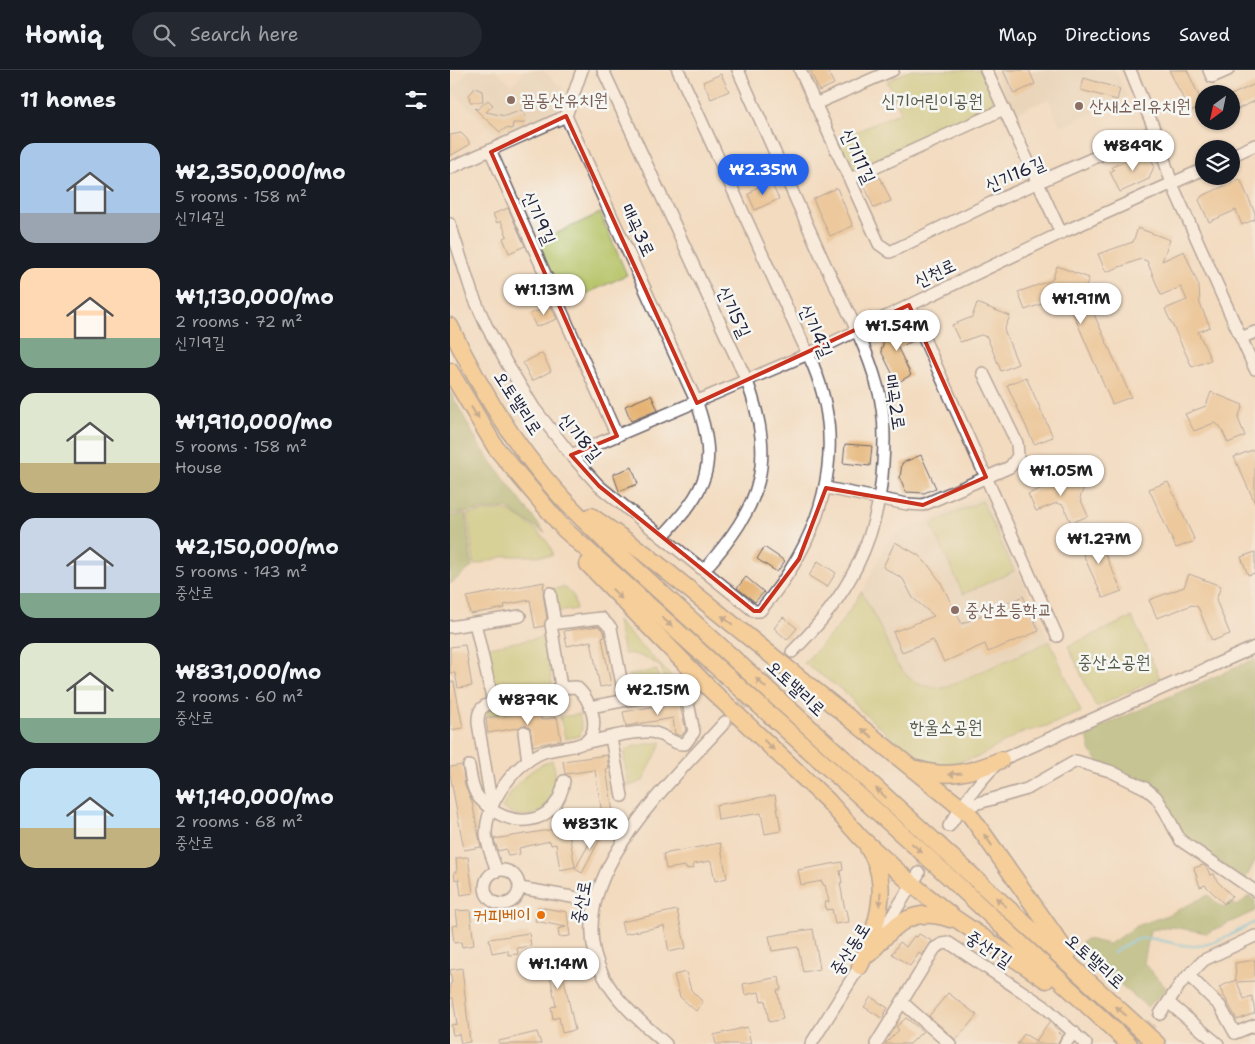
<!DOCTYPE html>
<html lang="en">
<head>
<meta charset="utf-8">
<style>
	body { margin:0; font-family:"Shantell Sans","Poor Story",sans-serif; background:#242831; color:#f1f3f6; height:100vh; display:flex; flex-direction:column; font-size:19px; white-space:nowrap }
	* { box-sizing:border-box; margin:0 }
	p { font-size:16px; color:#9ea1a6 }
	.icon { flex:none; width:28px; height:28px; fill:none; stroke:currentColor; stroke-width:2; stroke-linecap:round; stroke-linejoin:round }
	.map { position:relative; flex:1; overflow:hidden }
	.details { display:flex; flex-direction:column; background:#171b24; width:450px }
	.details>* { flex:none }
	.needle { width:32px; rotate:213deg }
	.fabs { position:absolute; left:745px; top:15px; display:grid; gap:10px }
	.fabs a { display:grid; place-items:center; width:45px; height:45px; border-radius:50%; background:#171b24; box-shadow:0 1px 4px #0004; font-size:25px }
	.price { position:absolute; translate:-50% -42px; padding:0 11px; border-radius:18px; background:#fff; color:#222; font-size:16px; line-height:32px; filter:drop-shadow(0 1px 2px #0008) }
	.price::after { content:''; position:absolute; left:50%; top:30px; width:15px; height:11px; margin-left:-8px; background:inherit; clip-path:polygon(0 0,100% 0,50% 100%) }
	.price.active { background:#2563eb; color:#fff }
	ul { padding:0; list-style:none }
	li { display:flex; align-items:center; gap:15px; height:125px; padding:0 20px }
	li span { display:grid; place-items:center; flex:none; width:140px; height:100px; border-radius:15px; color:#555 }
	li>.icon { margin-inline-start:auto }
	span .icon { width:60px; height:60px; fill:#fffc; stroke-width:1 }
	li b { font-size:21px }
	h2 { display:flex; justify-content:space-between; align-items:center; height:60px; padding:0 20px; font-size:21px }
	header { display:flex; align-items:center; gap:30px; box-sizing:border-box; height:70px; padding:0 25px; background:#171b24; border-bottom:1px solid #363941 }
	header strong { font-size:24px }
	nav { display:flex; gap:28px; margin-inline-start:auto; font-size:18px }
	.search { width:350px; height:45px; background:#242831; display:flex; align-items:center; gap:12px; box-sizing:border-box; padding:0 18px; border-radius:28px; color:#9ea1a6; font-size:19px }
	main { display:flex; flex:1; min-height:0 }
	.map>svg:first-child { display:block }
	.built { fill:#dfcdb2 }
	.green { fill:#b6c366; stroke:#6c7250 }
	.forest { fill:#90a95b; stroke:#59664b }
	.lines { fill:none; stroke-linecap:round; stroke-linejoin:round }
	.stream { stroke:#5dc1db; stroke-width:2.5 }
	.building { fill:#e5b272 }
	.minor-tunnel { stroke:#c9b6a5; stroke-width:11; stroke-dasharray:11 5.5; stroke-linecap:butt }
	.minor-casing { stroke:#6b6369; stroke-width:14 }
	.highway-casing { stroke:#6b6369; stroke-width:19 }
	.minor { stroke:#fff; stroke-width:11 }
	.highway { stroke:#f9be6d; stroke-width:16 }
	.oneway { fill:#8e7054 }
	.marked { fill:none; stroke:#c8321e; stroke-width:4; stroke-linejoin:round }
	.education-dot { fill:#8d6e63; stroke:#f6f6f2; stroke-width:2 }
	.food-dot { fill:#e8710a; stroke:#f6f6f2; stroke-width:2 }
	.labels { text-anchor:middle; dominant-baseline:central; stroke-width:5; stroke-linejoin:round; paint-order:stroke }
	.education-label { font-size:18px; fill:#785e54; stroke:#f6f6f2; text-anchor:start }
	.park-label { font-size:18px; fill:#565a4a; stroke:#f6f6f2 }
	.street-label { font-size:18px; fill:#22223b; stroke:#f6f6f2 }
	.food-label { font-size:18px; fill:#c56008; stroke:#f6f6f2; text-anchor:end }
</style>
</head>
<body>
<header>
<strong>Homiq</strong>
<div class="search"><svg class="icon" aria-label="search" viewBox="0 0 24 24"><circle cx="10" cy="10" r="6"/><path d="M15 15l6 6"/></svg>Search here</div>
<nav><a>Map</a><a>Directions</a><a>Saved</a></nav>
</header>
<main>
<section class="details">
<h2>11 homes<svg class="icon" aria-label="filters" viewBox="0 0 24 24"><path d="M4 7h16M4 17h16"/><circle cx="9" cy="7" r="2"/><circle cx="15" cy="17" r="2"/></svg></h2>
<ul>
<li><span style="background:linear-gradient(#a9c7e8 70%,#9aa5b1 0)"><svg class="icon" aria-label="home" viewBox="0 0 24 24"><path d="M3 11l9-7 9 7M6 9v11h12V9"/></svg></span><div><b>₩2,350,000/mo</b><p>5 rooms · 158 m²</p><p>신기4길</p></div></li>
<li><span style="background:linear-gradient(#ffd9b3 70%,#7fa58c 0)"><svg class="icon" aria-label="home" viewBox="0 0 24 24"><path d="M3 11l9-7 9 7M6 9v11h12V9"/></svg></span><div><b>₩1,130,000/mo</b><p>2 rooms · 72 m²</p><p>신기9길</p></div></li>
<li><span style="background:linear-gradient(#dfe7d0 70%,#c2b280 0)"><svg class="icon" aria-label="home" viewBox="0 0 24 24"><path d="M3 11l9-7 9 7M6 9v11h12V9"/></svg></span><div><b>₩1,910,000/mo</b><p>5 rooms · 158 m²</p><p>House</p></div></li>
<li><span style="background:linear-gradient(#c9d6e8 75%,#7fa58c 0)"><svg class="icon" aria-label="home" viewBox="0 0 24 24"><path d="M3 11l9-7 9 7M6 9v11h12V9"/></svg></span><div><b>₩2,150,000/mo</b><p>5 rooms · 143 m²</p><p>중산로</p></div></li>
<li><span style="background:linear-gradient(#dfe7d0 75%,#7fa58c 0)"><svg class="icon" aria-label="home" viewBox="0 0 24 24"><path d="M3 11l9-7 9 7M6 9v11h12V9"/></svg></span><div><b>₩831,000/mo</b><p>2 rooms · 60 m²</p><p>중산로</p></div></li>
<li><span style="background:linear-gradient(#bfe0f5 60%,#c2b280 0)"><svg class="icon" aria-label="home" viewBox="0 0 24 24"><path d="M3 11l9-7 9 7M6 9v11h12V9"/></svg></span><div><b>₩1,140,000/mo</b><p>2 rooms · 68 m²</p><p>중산로</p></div></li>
</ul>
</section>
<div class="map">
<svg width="805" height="974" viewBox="0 0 805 974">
	<rect width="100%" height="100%" fill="#f6f6f2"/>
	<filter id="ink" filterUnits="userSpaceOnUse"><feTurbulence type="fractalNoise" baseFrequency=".02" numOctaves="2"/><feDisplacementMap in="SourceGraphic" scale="10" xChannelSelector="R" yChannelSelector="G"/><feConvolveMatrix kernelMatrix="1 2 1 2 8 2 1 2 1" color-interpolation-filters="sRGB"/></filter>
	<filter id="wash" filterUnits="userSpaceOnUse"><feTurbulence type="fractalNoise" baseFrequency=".0096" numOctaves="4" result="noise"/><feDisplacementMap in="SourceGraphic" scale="20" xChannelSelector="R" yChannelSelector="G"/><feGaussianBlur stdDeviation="1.12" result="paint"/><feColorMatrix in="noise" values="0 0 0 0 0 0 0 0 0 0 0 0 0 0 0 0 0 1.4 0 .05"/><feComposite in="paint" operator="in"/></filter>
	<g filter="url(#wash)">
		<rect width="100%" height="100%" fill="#f3dbbf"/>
		<g class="built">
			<path d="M19 0H45L62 15 75 0H92L114 18 106 40 49 68 1 20Z"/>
			<path d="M544 0H665L677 27 611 57 598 29 564 44Z"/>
			<path d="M530 426 536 428 599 570 493 617 470 614 458 606 447 593 413 521 439 468Z"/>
		</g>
		<g class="green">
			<path d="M460 0H531L548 37 402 100 387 70 451 42 437 11Z"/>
			<path d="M150 143 177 205 114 234 86 173Z"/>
			<path d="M532 431 564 501 513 524 481 454Z"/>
			<path d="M53 440C66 442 106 471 102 486H56L24 495 18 444Z"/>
			<path d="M113 517 123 525 126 539 108 542 104 519Z"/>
			<path d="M412 522 432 561 446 593 458 607 470 615 494 618 600 571 631 642 600 655 571 663 528 687 489 697 465 688 408 638 396 623 354 593 387 558Z"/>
			<path d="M682 547 710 608 646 637 618 576Z"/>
			<path d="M167 551 231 616H215L211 597C201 590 185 582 174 584Z"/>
			<path d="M94 567 103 618 53 626 46 620 38 577Z"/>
			<path d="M207 600 210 615 181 620 178 605Z"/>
			<path d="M109 628 111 639 95 641 94 638 38 647 37 642 40 638Z"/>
			<path d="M129 644 132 659 129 666 115 669 110 647Z"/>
			<path d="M212 672 193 711 179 716C170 673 170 678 212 672Z"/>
			<path d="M102 690C115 726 89 762 52 738 64 715 78 699 102 690Z"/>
		</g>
		<g class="forest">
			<path d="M0 321 29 375 95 463 56 438 0 444Z"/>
			<path d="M16 444 22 497 0 514V446Z"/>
			<path d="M805 589V791L795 810 732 767 717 738 650 694 640 680 637 663Z"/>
			<path d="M758 825 773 838 781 832 787 836 799 826 805 831V841L757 863 723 857 700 860 694 893 717 919 697 937 644 892 628 876 636 869 659 874 687 856 720 844Z"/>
		</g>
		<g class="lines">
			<path class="stream" d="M664 882C671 878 678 872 685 870 706 864 726 878 747 876 768 874 787 861 805 852"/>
		</g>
		<g id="blocks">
			<g class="building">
				<path d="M360 0H377L384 14 369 21Z"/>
				<path d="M553 0H579L585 14 564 24Z"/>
				<path d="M719 0H737L753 35 740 42Z"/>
				<path d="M271 4 279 21 261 29 253 12Z"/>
				<path d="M634 8 670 19 667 30 631 20Z"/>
				<path d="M805 14V31L781 42V25Z"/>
				<path d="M25 18 32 21 33 32H20L19 25Z"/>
				<path d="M38 30 43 35 36 42 55 46 73 40 76 50 73 53H63L62 59 56 58 50 62 24 38 28 39Z"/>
				<path d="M11 63 19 71V75L0 86V65Z"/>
				<path d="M698 81 704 96 699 109 670 122 660 102 664 100 662 97Z"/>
				<path d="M430 107 441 131 424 138 414 114Z"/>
				<path d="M790 109 805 143V149L792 155 786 140 759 152 749 130 752 126Z"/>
				<path d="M320 111 329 129 305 140 298 124 303 122 302 120Z"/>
				<path d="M387 118 403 156 380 166 363 129Z"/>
				<path d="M58 138 75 176 59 183 53 168 57 166 51 151 47 153 43 144Z"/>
				<path d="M688 158 720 170 712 191 734 181 749 216 750 234 760 257 748 262 761 290 742 297 715 239 737 230 731 217 711 225 697 191 691 189 656 202 648 184 683 172Z"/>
				<path d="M607 196 639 208 634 222 681 327 662 334 617 229 611 227 575 240 568 222 602 210Z"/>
				<path d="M527 233 560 246 554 260 568 294 551 301 537 267 531 265 510 272 502 255 522 247Z"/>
				<path d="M101 236 107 249 86 257 80 244Z"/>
				<path d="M453 257 460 259 465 270 448 278 461 305 447 313 431 281 436 265Z"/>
				<path d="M92 283 101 301 82 311 73 293Z"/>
				<path d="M576 307 603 367 584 374 557 315Z"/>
				<path d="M761 322 793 335 788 348 795 366 778 373 770 356 764 353 744 361 735 344 756 336Z"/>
				<path d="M201 325 208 340 181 351 175 336Z"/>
				<path d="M395 374 422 376 420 396 393 393Z"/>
				<path d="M805 379V433L784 387Z"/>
				<path d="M471 385 486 418 474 423 456 422 450 408 452 393Z"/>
				<path d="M182 397 188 414 169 421 163 404Z"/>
				<path d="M603 402 635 414 630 428 638 446 621 453 613 435 607 433 586 441 578 424 598 416Z"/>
				<path d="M718 412 745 471 726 478 699 419Z"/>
				<path d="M645 462 672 521 653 528 626 469Z"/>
				<path d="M445 472 468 485 479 496 490 511 512 554 573 526 589 561 538 582 535 574 494 592 483 570 452 582 443 562 484 546 463 528 453 509 433 497Z"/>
				<path d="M314 477 335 491 327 502 307 489Z"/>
				<path d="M805 482V503L798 505 791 487Z"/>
				<path d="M368 491 386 503 377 517 359 506Z"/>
				<path d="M739 504 771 516 766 530 780 564 762 571 748 537 742 535 707 548 699 530 734 517Z"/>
				<path d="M296 507 314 522 305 532 287 518Z"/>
				<path d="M94 512 93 524 97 548 94 556 85 558 80 530 54 535 55 538 20 544 17 527Z"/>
				<path d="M333 547 347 558 337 570 324 558Z"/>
				<path d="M148 556 154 562 155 567 152 568 161 615 150 617 141 571 117 576 114 561Z"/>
				<path d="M15 575 22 616 8 618 5 603H0V577Z"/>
				<path d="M0 612H4L13 658 0 660Z"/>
				<path d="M229 632 236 660 231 666 225 664 223 648 176 656 173 642Z"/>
				<path d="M90 639 91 650 107 647 111 670 83 676 80 658 73 655 68 658 38 663 36 648Z"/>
				<path d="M157 685 159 699H156L163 742 152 744 145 700 115 704 113 691Z"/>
				<path d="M12 695 15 716 22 732 31 777 14 780 0 704V697Z"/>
				<path d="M325 725 331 761 315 764 311 743 268 750 266 735Z"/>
				<path d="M149 756 155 760 132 803 125 799Z"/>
				<path d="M118 757 125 797 110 800 106 774 101 775 100 771 69 778 70 784 58 786 56 779 48 781 44 769Z"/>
				<path d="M270 773 277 808 265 811 261 791 243 794 244 798 236 799 235 796 216 799 213 784Z"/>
				<path d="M18 787 23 823 11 825 9 809 5 810 4 802H7L6 788Z"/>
				<path d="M392 792 393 800 390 801 392 813H390L395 840H397L399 852 385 854 382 839 376 840 375 832H379L375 815H373L372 811 351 815 348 800Z"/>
				<path d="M753 795 757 798 760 805 764 804 767 811 782 826 774 834 755 815 750 817 744 798Z"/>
				<path d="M88 837 117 842 120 866 109 867 108 859 116 857 85 851Z"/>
				<path d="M20 840 24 875 12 877 11 872 4 873 2 856 8 855 6 841Z"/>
				<path d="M227 840 236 878 219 882 214 856 174 864 171 852Z"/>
				<path d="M363 859 370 899 353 902 348 877 322 881 319 866Z"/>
				<path d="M79 863 81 876 67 878 68 884 58 885V880L42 883 39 869Z"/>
				<path d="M469 864 482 871 472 885 469 883 460 896 442 884 450 872 456 877 464 866 467 867Z"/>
				<path d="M108 882 125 960 112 963 109 947 103 949 101 937 106 936 99 900 91 902 87 886Z"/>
				<path d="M805 890V911L787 912 794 929 802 926 805 943 787 950 769 917 786 910V911L785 893Z"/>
				<path d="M12 898 20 972 11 973 9 964 3 965 1 955 7 954 3 928H0V914L2 913 0 900Z"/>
				<path d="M236 902 241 920 253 932 246 941 230 927 224 905Z"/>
				<path d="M329 907 331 920H327L333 949 319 952 315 930 311 931 309 922 295 925 293 914Z"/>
				<path d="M498 923 527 945 506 970 479 946Z"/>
				<path d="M421 927 438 938 432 948 414 937Z"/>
				<path d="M456 948 473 961 460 974H435L449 960 446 957Z"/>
				<path d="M599 952 610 961 608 963 612 965 607 974H567L574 964 586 971Z"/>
				<path d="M297 957 301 974H266L264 965Z"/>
				<path d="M87 962 91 974H49V971Z"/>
			</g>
		</g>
	</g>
	<g filter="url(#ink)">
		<use href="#blocks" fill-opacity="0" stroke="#6b6369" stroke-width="1"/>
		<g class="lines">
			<g class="minor-tunnel">
				<path d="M280 648 342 582"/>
				<path d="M469 803 499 756"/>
				<path d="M684 974 710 944"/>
			</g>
			<g class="minor-casing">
				<g id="minor">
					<path d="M132 0 116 46 247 333C269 397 257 419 212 467"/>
					<path d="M153 0 297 311C327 394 311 435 254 500"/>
					<path d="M288 0C316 63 345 126 373 190 392 231 415 271 427 315 435 340 435 367 433 393 429 471 397 528 342 582"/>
					<path d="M350 0 429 174 440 182 541 133 705 61"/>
					<path d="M536 0 611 163"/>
					<path d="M680 0 705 61 722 114 805 299"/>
					<path d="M759 0 762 7 778 0"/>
					<path d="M365 34 443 0"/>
					<path d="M41 82 167 366"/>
					<path d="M781 86 805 75"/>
					<path d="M0 98 116 46"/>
					<path d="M400 109 554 39"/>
					<path d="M0 154 22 223 36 255 57 294 84 338 121 385 149 416 304 541H310C370 471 400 384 363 295L228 0"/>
					<path d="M459 235 607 566"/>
					<path d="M791 268 805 262"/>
					<path d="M121 385 358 284 611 163 754 99"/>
					<path d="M376 418 457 434 473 435 560 397 568 386 567 373 533 303"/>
					<path d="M100 523 105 553"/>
					<path d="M25 553 43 632"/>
					<path d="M0 557 70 546"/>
					<path d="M111 617 101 554 151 548 161 558 175 630"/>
					<path d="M74 662 78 691"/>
					<path d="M161 668 172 726"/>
					<path d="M134 673C154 669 178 661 199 662 213 662 222 675 235 674L244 662 237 628 225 621 140 637"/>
					<path d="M19 696C21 707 22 721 30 729 58 761 107 758 114 711"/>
					<path d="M42 737 28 653C28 648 28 642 32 638 41 628 89 625 104 623"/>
					<path d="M511 738 577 719 626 691 660 701 695 718 706 727 715 741 730 770 805 821"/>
					<path d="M499 756C515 732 530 709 551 690L805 577"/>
					<circle cx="52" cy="817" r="17"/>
					<path d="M47 801C43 789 37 777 36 764 36 734 62 697 89 684 103 677 120 679 133 673 154 662 140 627 126 617L108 618"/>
					<path d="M70 818 145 831"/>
					<path d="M429 867 469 803"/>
					<path d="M738 905 770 936 785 963 805 955"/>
					<path d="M453 933 500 974"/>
					<path d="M719 933 768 974"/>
					<path d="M710 944 731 913 754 890 805 866"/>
					<path d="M216 974C194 954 168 934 154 907 104 815 220 714 275 652"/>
					<path d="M361 974 413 891"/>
					<path d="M426 974 485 878 492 874 499 873 594 936 636 974"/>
					<path d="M615 974 624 962"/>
				</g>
			</g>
			<g class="highway-casing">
				<g id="highway">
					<path d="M0 256C29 318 67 379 113 429 127 444 142 458 157 473L707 974"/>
					<path d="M0 301 46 378 114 459 485 794 679 974"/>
					<path d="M141 446 194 483 520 745 618 884"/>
					<path d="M138 494 261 620 378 731 411 768 462 814 503 847 596 910"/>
					<path d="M467 699C498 709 522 702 551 690"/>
					<path d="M419 884C444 857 460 835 500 849"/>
					<path d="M410 896C426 860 443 813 418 778"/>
				</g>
			</g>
			<use href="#minor" class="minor"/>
			<use href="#highway" class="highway"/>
		</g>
		<defs><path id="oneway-solid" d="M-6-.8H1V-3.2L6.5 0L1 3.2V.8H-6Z" transform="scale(1.25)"/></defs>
		<g class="oneway">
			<use href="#oneway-solid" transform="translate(25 343) rotate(58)"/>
			<use href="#oneway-solid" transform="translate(167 524) rotate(46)"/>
			<use href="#oneway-solid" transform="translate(277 550) rotate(-141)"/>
			<use href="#oneway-solid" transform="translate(217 552) rotate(42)"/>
			<use href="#oneway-solid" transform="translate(311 613) rotate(-137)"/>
			<use href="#oneway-solid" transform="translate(417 663) rotate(-141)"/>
			<use href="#oneway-solid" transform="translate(319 675) rotate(44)"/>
			<use href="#oneway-solid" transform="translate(505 704) rotate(176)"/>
			<use href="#oneway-solid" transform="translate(431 723) rotate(-138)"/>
			<use href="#oneway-solid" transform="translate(538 770) rotate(-125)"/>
			<use href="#oneway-solid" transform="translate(467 778) rotate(42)"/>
			<use href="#oneway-solid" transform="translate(430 829) rotate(94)"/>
			<use href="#oneway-solid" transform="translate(551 832) rotate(-138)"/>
			<use href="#oneway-solid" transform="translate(671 941) rotate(-138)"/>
		</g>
	</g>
	<path d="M0 0H805V974H0ZM116 46 247 333 459 235 536 407 473 435 376 418 349 489 310 541H304L149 416 121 385 167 366 41 82Z" fill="#f3dbbf" fill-opacity=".55" fill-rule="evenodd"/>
	<path class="marked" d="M116 46 247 333 459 235 536 407 473 435 376 418 349 489 310 541H304L149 416 121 385 167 366 41 82Z"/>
	<g class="education-dot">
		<circle cx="61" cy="30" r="5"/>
		<circle cx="629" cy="36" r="5"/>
		<circle cx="505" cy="540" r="5"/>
	</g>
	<circle class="food-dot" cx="91" cy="845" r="5"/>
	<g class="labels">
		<g class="education-label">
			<text x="71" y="30">꿈동산유치원</text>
			<text x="639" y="36">산새소리유치원</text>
			<text x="515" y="540">중산초등학교</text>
		</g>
		<g class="park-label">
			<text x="482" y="31">신기어린이공원</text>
			<text x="664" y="592">중산소공원</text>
			<text x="496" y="657">한울소공원</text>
		</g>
		<g class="street-label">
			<text transform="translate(408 86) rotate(65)">신기11길</text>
			<text transform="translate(565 104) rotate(-23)">신기16길</text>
			<text transform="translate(89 148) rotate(66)">신기9길</text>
			<text transform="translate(188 160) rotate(65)">매곡3로</text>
			<text transform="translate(485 203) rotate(-25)">신천로</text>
			<text transform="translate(284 242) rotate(65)">신기5길</text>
			<text transform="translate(366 261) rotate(66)">신기4길</text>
			<text transform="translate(445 332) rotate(81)">매곡2로</text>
			<text transform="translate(68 333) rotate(57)">오토밸리로</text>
			<text transform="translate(130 367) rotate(50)">신기8길</text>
			<text transform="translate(346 618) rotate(43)">오토밸리로</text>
			<text transform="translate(131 832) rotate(-80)">중산로</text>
			<text transform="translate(400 879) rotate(-58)">중산동로</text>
			<text transform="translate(539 879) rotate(34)">중산1길</text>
			<text transform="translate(645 891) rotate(42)">오토밸리로</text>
		</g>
		<g class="food-label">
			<text x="81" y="845">커피베이</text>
		</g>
	</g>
</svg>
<div class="fabs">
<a><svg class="needle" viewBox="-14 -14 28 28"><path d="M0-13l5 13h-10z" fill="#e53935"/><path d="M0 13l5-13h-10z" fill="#9ea1a6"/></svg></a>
<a><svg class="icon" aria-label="layers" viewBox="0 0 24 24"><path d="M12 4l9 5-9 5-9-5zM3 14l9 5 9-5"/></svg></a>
</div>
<b class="price" style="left:683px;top:102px">₩849K</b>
<b class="price active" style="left:313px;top:126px">₩2.35M</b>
<b class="price" style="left:94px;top:246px">₩1.13M</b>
<b class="price" style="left:631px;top:255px">₩1.91M</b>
<b class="price" style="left:447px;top:282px">₩1.54M</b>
<b class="price" style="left:611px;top:427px">₩1.05M</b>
<b class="price" style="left:649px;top:495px">₩1.27M</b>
<b class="price" style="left:208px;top:646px">₩2.15M</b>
<b class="price" style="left:78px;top:656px">₩879K</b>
<b class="price" style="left:140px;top:780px">₩831K</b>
<b class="price" style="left:108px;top:920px">₩1.14M</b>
</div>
</main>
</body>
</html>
